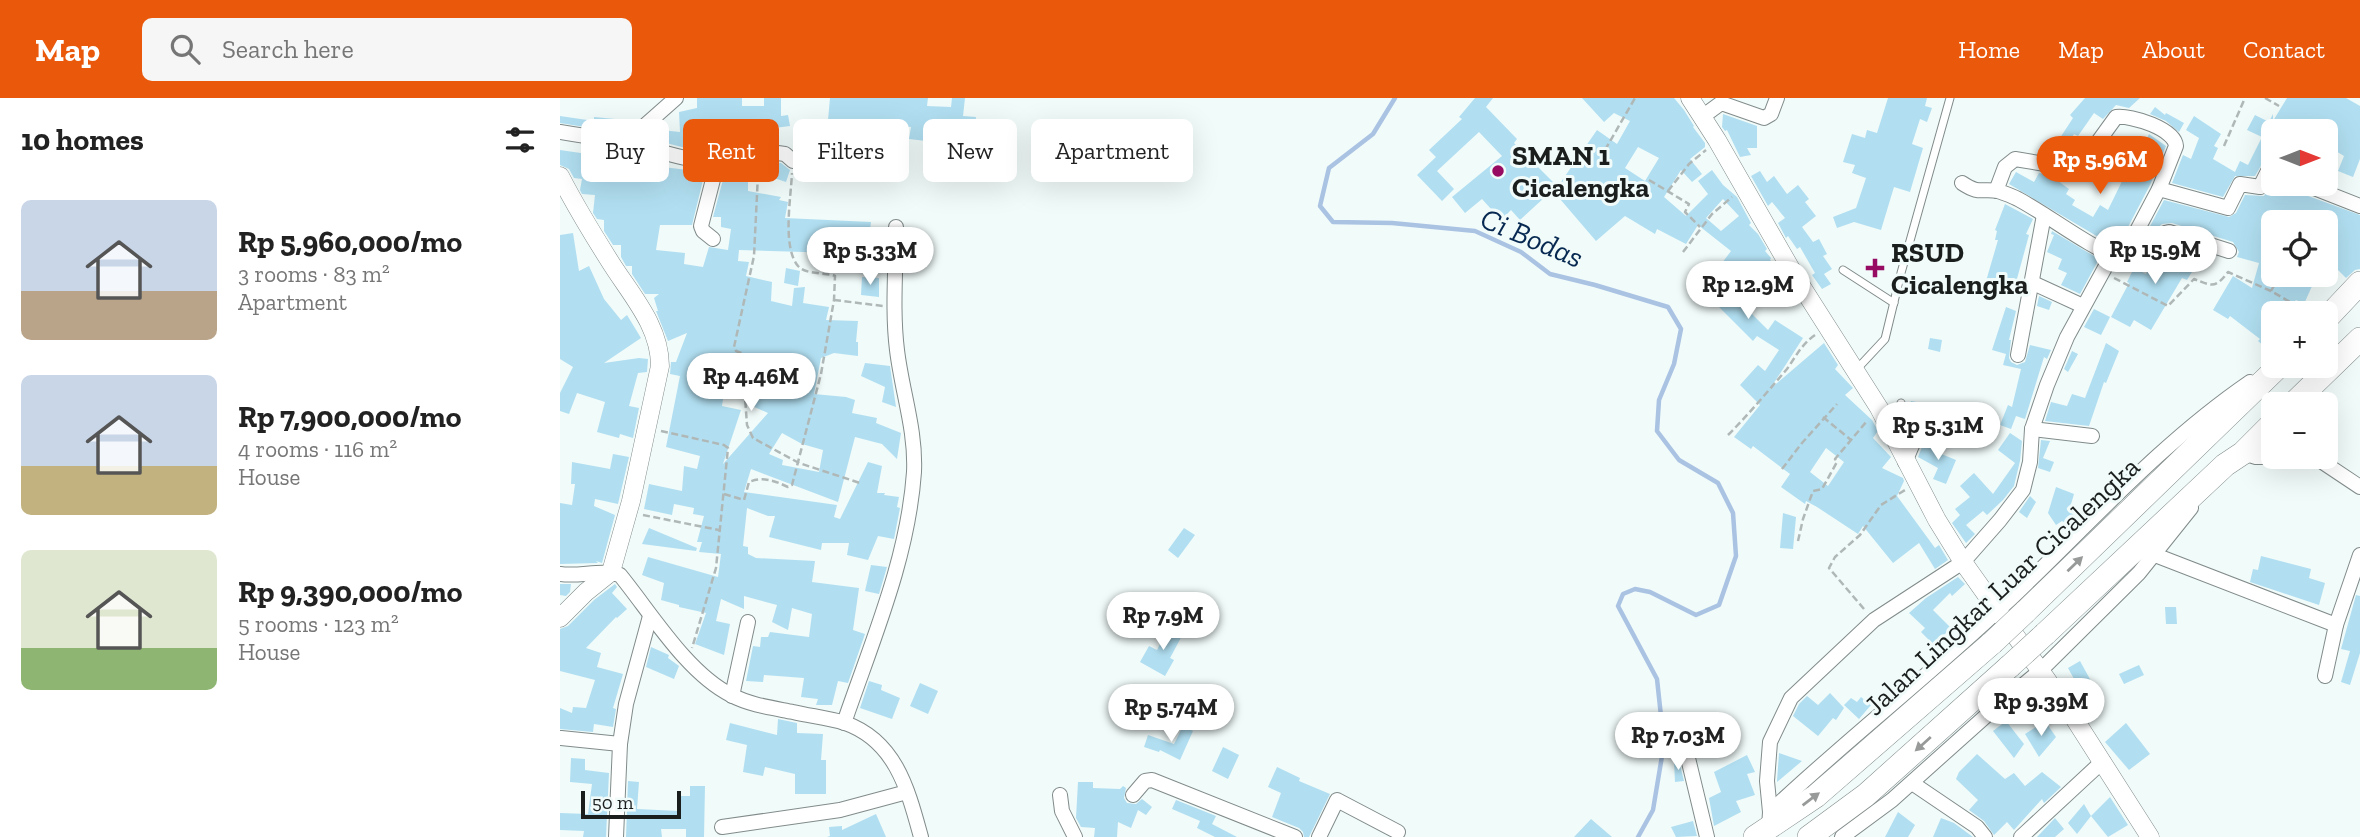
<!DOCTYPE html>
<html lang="en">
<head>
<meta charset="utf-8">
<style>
	body { margin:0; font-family:"Zilla Slab",serif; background:#f6f6f6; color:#222; height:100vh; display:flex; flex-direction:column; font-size:26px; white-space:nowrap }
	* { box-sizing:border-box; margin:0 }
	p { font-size:23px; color:#767676 }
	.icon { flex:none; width:38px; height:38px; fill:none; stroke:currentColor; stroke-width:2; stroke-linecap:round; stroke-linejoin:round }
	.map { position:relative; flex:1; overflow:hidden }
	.side { display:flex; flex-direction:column; background:#fff; width:560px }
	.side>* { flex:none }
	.guide { position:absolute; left:21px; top:21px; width:665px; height:63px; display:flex; gap:14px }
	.needle { width:46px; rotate:90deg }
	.tools { position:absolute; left:1701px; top:21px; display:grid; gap:14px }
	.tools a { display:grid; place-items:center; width:77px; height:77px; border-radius:10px; background:#fff; box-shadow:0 7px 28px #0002; font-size:35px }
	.scale { position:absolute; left:21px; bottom:18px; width:100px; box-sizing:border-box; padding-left:7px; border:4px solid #1a1e1d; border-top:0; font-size:19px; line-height:24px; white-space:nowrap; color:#1a1e1d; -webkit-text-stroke:5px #f1fbfa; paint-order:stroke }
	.price { position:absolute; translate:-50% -60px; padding:0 16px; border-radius:24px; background:#fff; color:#222; font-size:23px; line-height:46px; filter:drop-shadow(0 2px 4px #0008) }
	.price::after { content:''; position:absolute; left:50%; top:42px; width:21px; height:16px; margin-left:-10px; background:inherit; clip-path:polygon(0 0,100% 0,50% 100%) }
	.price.current { background:#ea580c; color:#fff }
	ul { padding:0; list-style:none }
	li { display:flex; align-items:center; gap:21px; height:175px; padding:0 21px }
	li span { display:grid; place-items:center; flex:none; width:196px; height:140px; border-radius:10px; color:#555 }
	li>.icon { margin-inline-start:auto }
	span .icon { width:84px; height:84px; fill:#fffc; stroke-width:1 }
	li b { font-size:30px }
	h2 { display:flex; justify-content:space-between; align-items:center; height:84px; padding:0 21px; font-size:30px }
	.tag { padding:0 24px; border-radius:10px; background:#fff; box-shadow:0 7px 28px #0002; font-size:24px; line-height:63px }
	.tag.current { background:#ea580c; color:#fff }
	header { display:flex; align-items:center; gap:42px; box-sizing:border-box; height:98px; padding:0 35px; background:#ea580c; color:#fff }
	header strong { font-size:33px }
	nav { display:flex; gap:38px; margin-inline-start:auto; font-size:24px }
	.search { width:490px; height:63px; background:#f6f6f6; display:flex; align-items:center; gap:18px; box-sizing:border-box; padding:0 24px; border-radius:10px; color:#767676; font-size:26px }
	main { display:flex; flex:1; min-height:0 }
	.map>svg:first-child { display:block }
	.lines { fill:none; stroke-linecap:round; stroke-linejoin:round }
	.stream { stroke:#aac3e3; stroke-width:4.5 }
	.building { fill:#b1dff1; fill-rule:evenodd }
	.service-casing { stroke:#818b8a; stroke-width:9 }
	.minor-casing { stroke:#818b8a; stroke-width:16 }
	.tertiary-casing { stroke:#818b8a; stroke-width:19 }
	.trunk-casing { stroke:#818b8a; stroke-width:24 }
	.path { stroke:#b0b8b7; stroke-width:2.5; stroke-dasharray:7 3.5; stroke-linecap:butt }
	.service { stroke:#fff; stroke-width:7 }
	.minor { stroke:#fff; stroke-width:14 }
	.tertiary { stroke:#fff; stroke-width:18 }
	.trunk { stroke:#fff; stroke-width:23 }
	.trunk-bridge-casing { stroke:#818b8a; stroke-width:24; stroke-linecap:butt }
	.trunk-bridge { stroke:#fff; stroke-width:23 }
	.oneway { fill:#989a99 }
	.poi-dot { fill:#970c62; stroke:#f1fbfa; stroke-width:2.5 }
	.labels { text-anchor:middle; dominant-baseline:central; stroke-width:6; stroke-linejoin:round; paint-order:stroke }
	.poi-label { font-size:28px; font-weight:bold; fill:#1a1e1d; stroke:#f1fbfa; text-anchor:start }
	.street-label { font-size:28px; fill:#1a1e1d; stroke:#f1fbfa }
	.water-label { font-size:30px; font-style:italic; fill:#072951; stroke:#f1fbfa }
</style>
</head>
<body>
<header>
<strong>Map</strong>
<div class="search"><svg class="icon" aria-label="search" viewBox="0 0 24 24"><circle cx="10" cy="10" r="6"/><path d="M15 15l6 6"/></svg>Search here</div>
<nav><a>Home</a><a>Map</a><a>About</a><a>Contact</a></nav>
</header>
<main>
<section class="side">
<h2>10 homes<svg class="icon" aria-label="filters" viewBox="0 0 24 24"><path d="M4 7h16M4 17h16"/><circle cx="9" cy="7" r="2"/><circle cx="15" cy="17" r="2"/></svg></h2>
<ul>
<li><span style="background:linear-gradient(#c9d6e8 65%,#b9a48a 0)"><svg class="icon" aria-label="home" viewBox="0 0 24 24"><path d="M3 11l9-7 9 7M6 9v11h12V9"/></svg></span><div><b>Rp 5,960,000/mo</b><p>3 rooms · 83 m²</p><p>Apartment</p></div></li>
<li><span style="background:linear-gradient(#c9d6e8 65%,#c2b280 0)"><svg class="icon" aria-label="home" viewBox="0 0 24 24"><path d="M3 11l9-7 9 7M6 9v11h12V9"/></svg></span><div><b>Rp 7,900,000/mo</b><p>4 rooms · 116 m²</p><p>House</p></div></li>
<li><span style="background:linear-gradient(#dfe7d0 70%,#8fb573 0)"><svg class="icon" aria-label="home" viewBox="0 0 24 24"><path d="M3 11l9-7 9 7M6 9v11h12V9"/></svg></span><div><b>Rp 9,390,000/mo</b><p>5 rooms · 123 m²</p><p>House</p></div></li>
</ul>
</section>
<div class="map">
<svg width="1800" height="739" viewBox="0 0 1800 739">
	<rect width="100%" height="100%" fill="#f1fbfa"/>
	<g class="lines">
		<path class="stream" d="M835 0 813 36 769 70 760 108 773 124 832 125 915 133 961 154 990 176 1035 187 1108 209 1121 231 1114 266 1099 302 1097 333 1119 362 1158 385 1173 415 1176 458 1159 507 1136 517 1090 494 1075 491 1063 496 1058 508 1097 581 1104 646 1093 712 1078 739"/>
	</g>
	<g class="building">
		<path d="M137 0H182V8H204V0H221V18L228 17 230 28 166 36V51H161V53L141 49V54L87 40 91 35 101 36V32L120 34 119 14 137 10Z"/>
		<path d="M270 0H368L367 8 391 9 392 0H405L403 18 416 19 415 34 399 33 396 72 373 70 375 44 349 41 351 29 322 27 321 43 288 41 286 64 242 60 235 52V47L259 49 262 22H268Z"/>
		<path d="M915 0H933L926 9 957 41 954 45 997 88 960 122 951 112 941 122 922 101 905 115 892 99 942 58 919 34 877 73 894 91 882 103 857 77 876 59 869 52 902 21 899 19Z"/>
		<path d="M1022 0H1114L1124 12 1134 28 1133 29 1145 45V49L1130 61 1142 76 1132 84 1121 72 1104 99 1126 118 1148 96 1138 83 1152 72 1163 87 1177 99 1191 125 1189 127 1198 136 1207 151 1205 153 1211 160 1210 162 1216 167 1234 197 1228 203 1214 188 1206 197 1200 192 1184 208 1208 232 1215 222 1243 240 1210 291 1264 245 1278 267 1275 271 1293 290 1285 297 1312 322 1318 333 1313 340 1331 359 1322 370 1343 380 1344 383 1337 398 1375 450 1379 447 1388 462 1375 471 1359 445 1333 465 1303 428 1298 436 1257 409 1246 403 1245 406 1221 389 1230 376 1193 348 1191 351 1174 339 1200 307 1180 287 1198 267 1205 273 1219 252 1197 238 1193 243 1157 207 1173 188 1156 173 1171 153 1138 127 1126 146 1097 131 1095 136 1065 118 1036 143 994 94 1037 32 1057 46 1070 23 1054 15 1044 24ZM1078 49 1099 60 1085 83 1065 70ZM1163 101 1179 118 1161 133 1146 120ZM1266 350 1284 364 1268 388 1250 374Z"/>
		<path d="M1328 0H1367L1365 8 1372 10 1367 24 1360 21 1352 46 1363 50 1350 94 1334 89 1321 132 1294 124 1277 130 1273 119 1296 110 1306 80 1292 75 1295 67 1283 64 1292 36 1305 40 1307 32 1317 35Z"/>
		<path d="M1525 0H1580L1569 10 1556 7 1543 21 1534 15 1518 38 1514 36 1502 59 1488 51 1493 41 1498 43 1513 20 1510 17Z"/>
		<path d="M1727 0H1786L1800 8V61L1793 79 1778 73 1784 58 1766 47V33H1729L1713 24 1712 63 1702 66 1695 78H1675L1663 99 1612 85 1623 57 1631 61 1639 40 1626 32 1634 18 1661 36 1654 48 1658 50 1653 61 1675 74 1680 63 1688 67 1702 39 1687 32 1695 17 1709 24 1713 16V23Z"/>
		<path d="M1595 9 1605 17 1606 15 1624 25 1619 34 1606 23 1590 16Z"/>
		<path d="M1163 16 1197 28V50H1187L1191 57 1180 59 1167 32 1165 33 1162 29Z"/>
		<path d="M0 18 34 23V19L76 23 68 36 0 25Z"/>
		<path d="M1589 36 1606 48 1590 87 1558 148 1540 140 1449 86 1456 74 1474 84 1479 75 1490 77 1509 91 1506 96 1515 102 1512 107 1533 119 1540 107 1548 112 1567 73 1570 74Z"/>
		<path d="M0 52 69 62V65L145 74 132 127H100L96 152 125 155 124 166 143 169 149 149 168 152 171 131 161 129V119H153L164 78 172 79 167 82 188 84V93L221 99 219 102 228 104 225 120 311 124 309 141 278 137 276 155 179 152 178 163 189 164 186 178 212 184 211 203 232 208 234 190 245 189 243 205 269 209 266 222 298 223 296 244H298V258L274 255 261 260 254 296 286 299 295 302 292 315 317 320 316 325 341 335 337 361 322 346 295 339 278 404 191 371 184 394 277 407 274 419 280 421 308 364 322 368 317 395H325L324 397 339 399 337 409 340 410 334 441 318 438 308 462 287 457 289 445H262L261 452 209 439 215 418H208L187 410 183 448 188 449V456L196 460 255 463 252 484 299 490 293 532 305 536 288 585 278 583 272 607H256L258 601 241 599 244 580 204 577 203 584 186 583 193 548 200 549 201 539H208L210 534 249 539 252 516 232 510 228 532 212 524 217 507 184 498V511L161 501 156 523 170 526 164 557 135 546 146 515 119 509V507L101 502 104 485 82 477 88 459 158 479 161 456 139 454 142 444H137L144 418 133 416 134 410 114 406 112 417 84 411 89 386 122 393 124 368 137 371 140 358 106 349 120 278 110 276 111 264H116L127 235 108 243 96 213H98L94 200 99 196H85L72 176V168H66L61 159V147H53L44 133V122L37 121 33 115 35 97 22 96 20 92 22 81 14 80 9 71 0 67ZM188 257 210 258 204 297 192 295 190 307 208 315 163 366 181 312 162 308 165 287 184 285ZM222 335 242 346 263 352 259 374 222 367 223 362 209 356Z"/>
		<path d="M212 64 221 65 230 72 226 84 205 77Z"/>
		<path d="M1200 73 1207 84 1214 78 1227 96 1238 87 1249 101 1245 104 1256 118 1242 129 1253 144 1259 141 1267 156 1263 158 1272 171 1264 176 1271 186 1262 191 1252 177 1255 175 1240 149 1237 151 1228 138 1226 140 1218 125 1225 120 1212 104 1208 108 1191 78Z"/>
		<path d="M1713 84V86H1731L1740 95 1800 117V171L1795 172 1786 180 1766 160V124H1745L1723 116 1719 124H1713V177H1757L1744 206 1736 202 1725 215H1713V242L1706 250 1698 243 1700 241 1670 218 1668 221 1653 212 1673 178 1692 190 1699 165 1677 159 1679 154 1673 144 1612 125 1602 126 1593 134 1588 132 1604 102 1669 119 1676 115 1685 97 1704 98Z"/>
		<path d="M1445 106 1473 121 1466 136 1469 137 1452 199 1424 190 1438 142H1435L1437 133 1435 132Z"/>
		<path d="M1492 133 1539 161 1520 196 1501 187 1507 175 1498 171 1502 161 1487 154 1494 137 1491 136Z"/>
		<path d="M13 135 19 173 29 168 44 201 61 222 67 217 81 240 44 265 79 260 88 261 87 274 78 275 69 308 79 310 73 340 60 336 59 340 37 334 45 304 17 295 9 316 0 313V295L13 269 0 261V137Z"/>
		<path d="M1610 144 1623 149 1641 159 1627 182 1622 180 1591 232 1574 222 1570 229 1551 219 1569 185 1567 184 1574 170 1586 176 1599 154Z"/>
		<path d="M226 170 240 173 238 188 224 185Z"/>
		<path d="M302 179 319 180V199L301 197Z"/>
		<path d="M1479 198 1492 204 1489 212 1477 208Z"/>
		<path d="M1446 209 1456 213 1449 242H1451L1449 260 1451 264 1457 267 1465 264 1470 247 1491 252 1487 261 1484 259 1465 321 1456 318 1451 331 1440 327 1448 307 1452 309 1461 271 1443 267 1446 256 1432 252Z"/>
		<path d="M1534 211 1550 219 1541 237 1524 229Z"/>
		<path d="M1370 240 1382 242 1380 254 1368 251Z"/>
		<path d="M1546 245 1559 253 1546 285 1544 284 1529 328 1485 323 1491 304 1507 308 1512 296 1525 300Z"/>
		<path d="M1512 253 1518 256 1508 274 1504 271Z"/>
		<path d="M305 265 330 268 336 309 322 304 325 289 301 278Z"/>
		<path d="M1351 303 1367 306 1364 326 1347 323Z"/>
		<path d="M1450 335 1462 343 1460 363 1454 388 1443 402 1427 417 1423 413 1406 427 1415 436 1406 445 1392 425 1400 417 1395 411 1410 399 1400 388 1414 375 1433 396 1455 365 1438 352Z"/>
		<path d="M1481 342 1490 343 1483 360 1494 364 1490 374 1478 370Z"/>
		<path d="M1364 344 1380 353 1379 355 1396 362 1386 386 1373 381 1378 370 1358 359Z"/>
		<path d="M53 356 69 359 58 406 35 401 34 408 55 417 42 465 36 463 38 465 0 466V405L12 407 15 386H11L12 364 50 371Z"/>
		<path d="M1496 389 1514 396 1509 413 1515 418 1509 427 1502 423 1496 427 1488 415Z"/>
		<path d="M1470 398 1476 404 1467 420 1459 414Z"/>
		<path d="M1223 415 1236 419 1233 451 1220 450Z"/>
		<path d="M89 430 137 450 136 453 82 446Z"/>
		<path d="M624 430 635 437 618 460 608 452Z"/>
		<path d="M1701 458 1751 471 1749 480 1765 485 1759 507 1690 484 1693 471 1698 472Z"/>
		<path d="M311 467 327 469 319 496 305 493Z"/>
		<path d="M1398 479 1405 486 1392 498 1390 495 1373 512 1391 530 1374 547 1361 534 1365 530 1349 515 1366 500Z"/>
		<path d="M0 486H11L10 494 6 498 0 497Z"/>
		<path d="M55 486 57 489 52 495 67 511 57 520 56 519 26 550 41 555 37 569 63 576 53 610 56 611 53 629 34 626 33 634 0 631V610L12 615 13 609 26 610 35 582 0 573V531L8 528 34 502Z"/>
		<path d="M1796 497 1800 498V555L1790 587 1781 584 1790 553 1781 551Z"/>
		<path d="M1605 509H1616L1617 526H1606Z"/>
		<path d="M610 527 624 534 610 560 614 562 605 578 580 564 589 548 597 552Z"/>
		<path d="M91 549 109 557 108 560 119 568 114 581 86 569Z"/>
		<path d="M1520 563 1531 583 1519 590 1508 570Z"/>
		<path d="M1579 567 1584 577 1564 586 1559 576Z"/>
		<path d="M309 583 322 587 321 592 340 600 332 621 300 610Z"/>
		<path d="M360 585 378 593 368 616 350 608Z"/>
		<path d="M1270 595 1284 610 1276 622 1273 620 1258 638 1233 618 1239 606 1247 598 1258 607Z"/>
		<path d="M1301 599 1311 607 1299 621 1284 607 1291 600 1297 604Z"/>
		<path d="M218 621 237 625V635L263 636 261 662H266V696H235V676L205 669 203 678 183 674 187 647 166 642 170 625 217 637Z"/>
		<path d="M1446 623 1464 646 1454 660 1433 633Z"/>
		<path d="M1485 623 1496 639 1479 659 1465 636Z"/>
		<path d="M1566 625 1590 656 1569 672 1545 644Z"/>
		<path d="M623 628 633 633 620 662 600 652 599 654 584 649 588 637 614 646Z"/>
		<path d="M663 649 679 657 668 681 652 673Z"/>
		<path d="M1219 655 1242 663 1217 684V683Z"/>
		<path d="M1417 656 1445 681 1454 675 1465 688 1482 674 1501 689 1484 705 1482 701 1454 732 1447 724 1434 737 1424 723 1409 712 1418 702 1396 681 1399 674Z"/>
		<path d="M1187 657 1195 674 1187 676 1195 697 1176 703 1181 714 1154 728 1149 700 1161 694 1154 674Z"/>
		<path d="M11 660 25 661V672L49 675 46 739H23L24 733 0 732V715L28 716 32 686 10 684Z"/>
		<path d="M1114 663H1119L1124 683 1115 684Z"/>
		<path d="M717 669 740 680 739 683 770 696 749 739H744L743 734 739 730 712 719 721 695 708 689Z"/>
		<path d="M68 683 79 684 77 711 119 713V698H130V688H145L144 739H126V731H101L102 739H66Z"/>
		<path d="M518 684H533V690L560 691 563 688 566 690 564 700 567 705 576 706 582 701 592 709 586 717 578 712 571 730 558 724 557 739H534L535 730 521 729 516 720Z"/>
		<path d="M1550 699 1568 727 1548 739 1531 718Z"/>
		<path d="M616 702 656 718 652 726 677 739H655L637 730 640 723 612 711Z"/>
		<path d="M1524 706 1531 718 1517 736 1508 725Z"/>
		<path d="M1338 714 1355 727 1348 739H1325Z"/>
		<path d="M316 716 326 739H267L270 738 269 729 282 728V732Z"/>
		<path d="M1381 720 1394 725 1413 739H1373Z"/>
		<path d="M1495 720 1504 731 1495 739H1477Z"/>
		<path d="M1031 721 1052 739H1014Z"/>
		<path d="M1133 723 1137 738 1116 739 1111 729Z"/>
	</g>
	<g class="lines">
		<g class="service-casing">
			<g id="service">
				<path d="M1283 172 1334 205"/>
				<path d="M1296 272 1325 241 1341 175 1390 0"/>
				<path d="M1335 335 1341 305"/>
			</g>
		</g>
		<g class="minor-casing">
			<g id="minor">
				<path d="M1142 19 1161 5 1204 20 1211 16 1217 0"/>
				<path d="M0 34C25 38 50 42 75 47 115 56 172 81 210 54L225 56 233 63"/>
				<path d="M74 47 81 31 116 0"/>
				<path d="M1402 85C1420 97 1421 90 1438 93 1444 95 1452 98 1458 101 1493 120 1525 147 1562 161L1599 91 1616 48C1615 31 1572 17 1556 19L1522 66 1509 70 1455 61 1445 69 1436 93"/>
				<path d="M1744 86 1800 108"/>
				<path d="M1599 91 1668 110 1680 86 1700 89 1708 73 1713 72"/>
				<path d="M1575 136 1595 146 1605 135 1609 134 1669 153"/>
				<path d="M153 141 143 133 141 128 157 66"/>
				<path d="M1473 185 1523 208"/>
				<path d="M1458 257 1484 117"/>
				<path d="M1472 331 1532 338"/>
				<path d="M1683 355 1696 359H1718"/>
				<path d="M1755 359 1800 389"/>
				<path d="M1345 364 1356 338"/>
				<path d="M1595 457 1776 527"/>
				<path d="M0 476C20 479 41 471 60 477 91 515 127 575 171 597 190 607 213 610 233 614 250 618 268 620 285 625 336 643 348 692 361 739"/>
				<path d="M1765 578 1776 527 1800 457"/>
				<path d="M172 598 188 524"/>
				<path d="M284 625C312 543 348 461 354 374 356 332 342 294 337 252 332 212 336 170 336 129"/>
				<path d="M1 640 60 646"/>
				<path d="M1127 656 1147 739"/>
				<path d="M1352 685 1417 729 1425 739"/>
				<path d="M500 697 502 713 515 739"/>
				<path d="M573 697 585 683 592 682 735 739"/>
				<path d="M1210 714 1207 683 1210 644 1231 600 1314 522 1403 464 1440 422 1463 392 1470 364 1472 331 1487 287 1507 239 1552 157"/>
				<path d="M162 729 280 712 347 694"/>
				<path d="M1209 730 1210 714C1286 642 1369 578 1445 506 1526 430 1598 347 1690 284"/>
				<path d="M56 739 60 646 66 606 90 518"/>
				<path d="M759 739 777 702 838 734"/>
				<path d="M1282 739 1332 702 1427 617 1480 573 1579 475 1631 410"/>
				<path d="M1461 739 1543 663"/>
			</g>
		</g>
		<g class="tertiary-casing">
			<g id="tertiary">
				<path d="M1130 0 1157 42 1235 178 1319 310 1377 422 1403 464 1514 620 1590 739"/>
				<path d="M0 78C15 107 32 135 49 162 70 196 100 227 100 268L71 403 51 474 26 494 0 520"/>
			</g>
		</g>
		<g class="trunk-casing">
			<g id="trunk">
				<path d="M1766 221 1800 185"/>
				<path d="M1733 306 1800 241"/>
				<path d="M1465 514 1719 268"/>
				<path d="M1485 536 1665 367 1683 355 1713 325"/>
				<path d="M1195 739 1256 698 1432 545"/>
				<path d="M1249 739 1306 697 1450 568"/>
			</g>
		</g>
		<g class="path">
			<path d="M1705 0 1719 8"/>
			<path d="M1664 48 1685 0"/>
			<path d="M1045 52 1075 0"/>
			<path d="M198 76 194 158 174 249 176 253 192 259V265L185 299 187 327 193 340 239 365 300 385"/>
			<path d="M1089 82 1129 106 1125 114 1140 129"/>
			<path d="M1108 93 1129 66 1146 52"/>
			<path d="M1123 154 1152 116 1172 99"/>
			<path d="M1554 180 1608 208 1634 181C1652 188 1655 191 1668 174L1711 193 1749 215"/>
			<path d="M1711 193 1720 177"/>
			<path d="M274 202 323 208"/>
			<path d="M1263 319 1291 342"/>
			<path d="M101 333 164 347 168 350 156 470 132 550"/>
			<path d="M1168 337C1189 316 1208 293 1227 271 1236 258 1242 246 1255 237"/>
			<path d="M1222 371 1242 345 1277 306"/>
			<path d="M164 396 184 402 189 384C203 378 215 383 228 389L232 387 261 276 274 202 275 178C264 174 246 177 238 168 222 149 231 99 232 75"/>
			<path d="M83 417 159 432"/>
			<path d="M1238 443 1243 421 1253 393 1262 391 1277 364 1275 361 1307 323"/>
			<path d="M1304 511 1269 470 1275 459 1300 437 1321 407 1345 392"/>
		</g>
		<use href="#service" class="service"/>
		<use href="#minor" class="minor"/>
		<use href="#tertiary" class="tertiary"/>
		<use href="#trunk" class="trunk"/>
		<g class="trunk-bridge-casing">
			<g id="trunk-bridge">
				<path d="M1432 545 1465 514"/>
				<path d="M1450 568 1485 536"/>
			</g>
		</g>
		<use href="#trunk-bridge" class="trunk-bridge"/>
	</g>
	<defs><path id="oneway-solid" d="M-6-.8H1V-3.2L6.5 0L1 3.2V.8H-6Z" transform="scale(1.75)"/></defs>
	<g class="oneway">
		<use href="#oneway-solid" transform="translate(1515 466) rotate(-44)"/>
		<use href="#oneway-solid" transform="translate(1363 646) rotate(138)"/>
		<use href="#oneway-solid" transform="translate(1251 701) rotate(-37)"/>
	</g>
	<g class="poi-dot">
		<circle cx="938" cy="73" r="7"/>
		<path d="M1311.5 159.5h7v7h7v7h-7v7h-7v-7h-7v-7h7z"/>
	</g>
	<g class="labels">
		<g class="poi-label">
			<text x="952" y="57">SMAN 1<tspan x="952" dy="32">Cicalengka</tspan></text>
			<text x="1331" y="154">RSUD<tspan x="1331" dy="32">Cicalengka</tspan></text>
		</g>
		<g class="street-label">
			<text transform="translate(1442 488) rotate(-43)">Jalan Lingkar Luar Cicalengka</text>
		</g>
		<g class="water-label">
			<text transform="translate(972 140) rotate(23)">Ci Bodas</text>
		</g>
	</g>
</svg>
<div class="tools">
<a><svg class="needle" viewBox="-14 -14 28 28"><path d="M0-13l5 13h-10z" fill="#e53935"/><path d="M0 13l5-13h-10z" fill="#767676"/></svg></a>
<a><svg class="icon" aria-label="locate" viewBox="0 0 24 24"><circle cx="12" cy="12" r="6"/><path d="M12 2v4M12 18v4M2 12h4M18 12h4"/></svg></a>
<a>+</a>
<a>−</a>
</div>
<div class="scale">50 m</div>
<b class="price current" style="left:1540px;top:98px">Rp 5.96M</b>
<b class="price" style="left:1595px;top:188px">Rp 15.9M</b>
<b class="price" style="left:310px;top:189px">Rp 5.33M</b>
<b class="price" style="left:1188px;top:223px">Rp 12.9M</b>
<b class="price" style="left:191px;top:315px">Rp 4.46M</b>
<b class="price" style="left:1378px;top:364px">Rp 5.31M</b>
<b class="price" style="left:603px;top:554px">Rp 7.9M</b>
<b class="price" style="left:1481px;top:640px">Rp 9.39M</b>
<b class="price" style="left:611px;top:646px">Rp 5.74M</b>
<b class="price" style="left:1118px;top:674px">Rp 7.03M</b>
<div class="guide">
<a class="tag">Buy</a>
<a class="tag current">Rent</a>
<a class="tag">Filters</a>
<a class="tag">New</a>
<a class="tag">Apartment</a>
</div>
</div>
</main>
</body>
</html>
